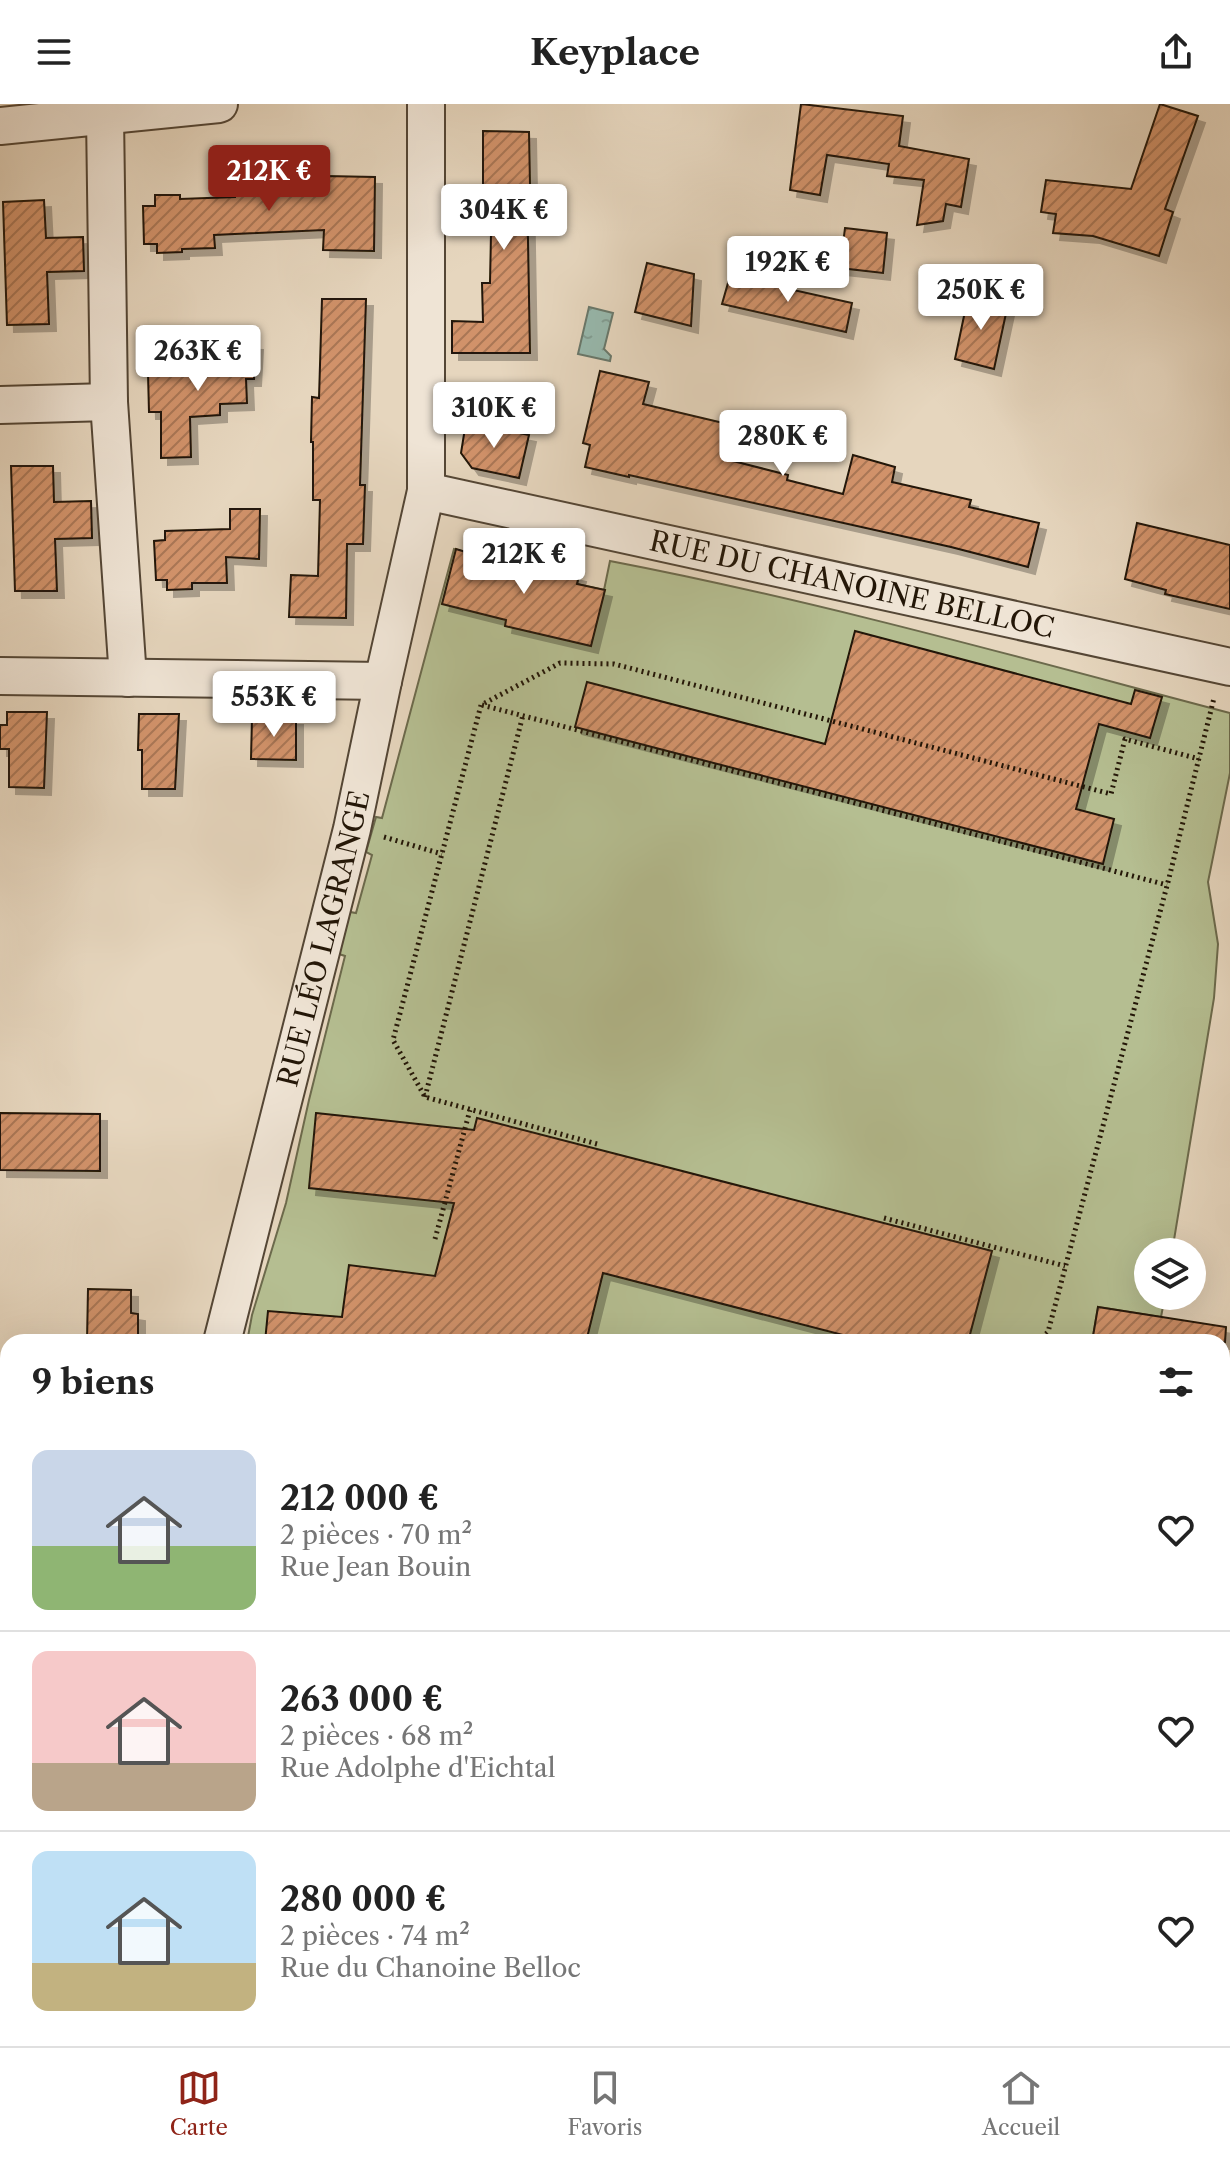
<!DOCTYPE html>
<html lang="fr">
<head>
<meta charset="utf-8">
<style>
	body { margin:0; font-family:"Libre Caslon Text",serif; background:#f2f2f2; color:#222; height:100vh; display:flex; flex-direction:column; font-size:30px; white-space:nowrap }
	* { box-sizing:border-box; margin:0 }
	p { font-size:26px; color:#767676 }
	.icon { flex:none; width:44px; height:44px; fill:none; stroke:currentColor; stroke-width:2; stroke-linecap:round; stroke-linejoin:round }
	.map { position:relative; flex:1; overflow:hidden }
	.details { position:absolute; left:0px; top:1230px; width:1230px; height:712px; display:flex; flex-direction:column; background:#fff; border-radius:24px 24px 0 0; box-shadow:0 8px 32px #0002 }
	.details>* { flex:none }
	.buttons { position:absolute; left:1134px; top:1134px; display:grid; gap:16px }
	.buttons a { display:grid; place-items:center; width:72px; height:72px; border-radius:50%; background:#fff; box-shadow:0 8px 32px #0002; font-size:40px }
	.price { position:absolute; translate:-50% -68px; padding:0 18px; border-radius:8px; background:#fff; color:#222; font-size:26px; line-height:52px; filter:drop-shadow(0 2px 4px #0008) }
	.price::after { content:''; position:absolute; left:50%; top:48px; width:24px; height:18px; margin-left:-12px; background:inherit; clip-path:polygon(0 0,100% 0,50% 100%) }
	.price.current { background:#8f2418; color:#fff }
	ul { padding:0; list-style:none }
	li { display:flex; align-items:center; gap:24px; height:200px; padding:0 32px }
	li+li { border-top:2px solid #e0e0e0 }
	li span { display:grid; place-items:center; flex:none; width:224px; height:160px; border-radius:16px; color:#555 }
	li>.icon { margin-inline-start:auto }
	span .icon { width:96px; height:96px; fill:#fffc; stroke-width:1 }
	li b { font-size:34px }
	h2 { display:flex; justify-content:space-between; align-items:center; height:96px; padding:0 32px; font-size:34px }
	header { display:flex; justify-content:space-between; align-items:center; height:104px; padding:0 32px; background:#fff; font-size:36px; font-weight:700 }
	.dock { display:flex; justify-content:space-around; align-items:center; height:112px; border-top:2px solid #e0e0e0; background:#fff; font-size:22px; color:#767676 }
	.dock a { display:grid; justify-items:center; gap:4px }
	.dock .current { color:#8f2418 }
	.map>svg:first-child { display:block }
	.green { fill:#b5be91; stroke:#6c6a4c; stroke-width:2 }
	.water { fill:url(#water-ripples); stroke:#69786b; stroke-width:2 }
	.building { fill:url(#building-hatch); stroke:#231607; stroke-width:2; filter:url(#shadow) }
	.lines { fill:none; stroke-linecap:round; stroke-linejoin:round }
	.minor-casing { stroke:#544635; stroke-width:40 }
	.major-casing { stroke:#231607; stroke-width:48 }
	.path { stroke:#231607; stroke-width:5; stroke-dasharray:2 4; stroke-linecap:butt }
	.minor { stroke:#efe4d5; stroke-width:36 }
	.major { stroke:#e6d6be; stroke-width:44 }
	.labels { text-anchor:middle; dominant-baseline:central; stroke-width:6; stroke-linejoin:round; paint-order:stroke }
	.street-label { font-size:28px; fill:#231607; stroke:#efe4d5 }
</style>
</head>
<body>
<header><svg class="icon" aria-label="menu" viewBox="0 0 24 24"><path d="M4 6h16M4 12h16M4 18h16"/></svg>Keyplace<svg class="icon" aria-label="share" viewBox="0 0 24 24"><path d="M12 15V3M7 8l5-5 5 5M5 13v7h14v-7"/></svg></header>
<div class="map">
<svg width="1230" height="1942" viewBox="0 0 1230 1942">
	<defs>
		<pattern id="water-ripples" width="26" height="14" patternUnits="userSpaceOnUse" patternTransform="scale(2)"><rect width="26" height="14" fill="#97b9ae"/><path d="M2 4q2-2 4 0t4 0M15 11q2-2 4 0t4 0" fill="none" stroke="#829e94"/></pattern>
		<pattern id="building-hatch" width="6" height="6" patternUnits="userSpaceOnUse" patternTransform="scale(2)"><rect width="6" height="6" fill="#d1926a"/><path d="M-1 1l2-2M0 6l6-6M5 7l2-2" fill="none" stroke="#a97655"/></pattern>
		<filter id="shadow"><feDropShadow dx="7" dy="7" stdDeviation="0" flood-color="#0004"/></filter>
	</defs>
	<rect width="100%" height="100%" fill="#e6d6be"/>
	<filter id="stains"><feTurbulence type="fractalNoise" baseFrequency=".0025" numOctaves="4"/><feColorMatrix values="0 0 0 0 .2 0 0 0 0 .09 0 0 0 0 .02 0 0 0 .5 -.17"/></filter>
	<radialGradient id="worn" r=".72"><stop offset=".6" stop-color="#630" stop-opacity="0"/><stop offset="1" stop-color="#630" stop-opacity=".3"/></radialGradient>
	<path class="green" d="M454 445 469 449 471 445 516 456 518 449 538 454 536 460 579 471 577 480 604 486 610 457C819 497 1025 555 1230 609V669L1208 778 1218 840 1214 894 1172 1148H1148V1192H1165L1161 1213 1098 1203 1092 1238H247L252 1211 286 1099 309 996 345 852 339 850 350 808 356 809 372 751 366 748 376 713 382 714Z"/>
	<path class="water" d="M589 203 613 209 604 245 611 252 610 257 578 250Z"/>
	<g class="building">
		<path d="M801 0 903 12 899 42 969 55 961 103 946 100 943 117 917 121 924 76 887 72 889 60 827 51 820 91 790 86Z"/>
		<path d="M1160 0 1198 12 1165 105 1173 108 1159 152 1093 132 1053 129 1056 110 1041 108 1046 76 1131 85Z"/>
		<path d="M483 27 529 28 530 81H527L530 249H452V217L483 218 482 179H490L492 81H483Z"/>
		<path d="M325 72 375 73 374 147 323 146 324 126 214 131 215 144 182 145V148L157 149V140H144L143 102H155V91H180V95L235 93V75Z"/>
		<path d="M44 96 46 134 83 133 84 167 47 168 49 220 7 221 3 98Z"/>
		<path d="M845 124 887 129 883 169 840 164Z"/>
		<path d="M647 159 694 170 691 222 635 208Z"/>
		<path d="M730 172 852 199 846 228 722 200Z"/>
		<path d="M968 193 1008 200 994 265 955 255Z"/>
		<path d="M322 195H366L360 381H365L363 440H347L346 514 289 513 291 471 318 472 320 396H313V338H311L312 293 319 294Z"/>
		<path d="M226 238 256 239 254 275H246L247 299 220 300V311L190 313 191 353 161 354V308H149L148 269 161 268 160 258 225 257Z"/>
		<path d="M600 267 649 278 643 300 736 322 729 356 788 371 787 376 843 390 853 351 895 363 892 378 971 396 969 403 1039 419 1028 463 951 443 629 371V373L585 363 590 341 583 339Z"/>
		<path d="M466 318 529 331 519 374 472 364 461 349Z"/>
		<path d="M11 362H53L54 398 91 397 92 434 55 435 57 487H15Z"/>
		<path d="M230 405H260L259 455 226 453 227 479H192V485L167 486V476H156L154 437 165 436V427L230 425Z"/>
		<path d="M1137 419 1230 441V505L1165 490 1166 486 1125 475Z"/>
		<path d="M456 445 469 449 471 445 579 471 577 480 605 486 591 542 505 522 506 516 442 500Z"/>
		<path d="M855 527 1131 600 1135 586 1162 593 1150 634 1099 620 1076 705 1114 715 1103 760 575 623 587 578 825 640Z"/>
		<path d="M7 608H47L44 684 9 683V645H0V621H7Z"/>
		<path d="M139 610H179L175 685H142V646H138Z"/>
		<path d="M252 614H296V656L251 655Z"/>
		<path d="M0 1009 100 1010V1067L0 1066Z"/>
		<path d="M316 1009 474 1026 477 1014 992 1147 968 1238H870L603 1169 586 1238H265L268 1207 342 1213 349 1161 435 1172 454 1099 309 1084Z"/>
		<path d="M88 1185 131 1186V1209L138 1210V1238H87Z"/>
		<path d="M1098 1203 1226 1223 1225 1238H1092Z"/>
	</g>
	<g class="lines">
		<g class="minor-casing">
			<g id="minor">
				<path d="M105 12 109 298 128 574"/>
				<path d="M0 22 219 0"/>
				<path d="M0 301 109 298"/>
				<path id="s1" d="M426 387 1230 563"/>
				<path d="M0 572 383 577"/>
				<path id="s2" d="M222 1238 352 725 383 577 426 387V0"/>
				<path d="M0 1631 8 1629"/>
				<path d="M1222 1845 1230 1842"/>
				<path d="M274 1934 275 1942"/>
				<path d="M902 1942 928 1934"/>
			</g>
		</g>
		<g class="major-casing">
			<path id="major" d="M0 1934 4 1942"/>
		</g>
		<g class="path">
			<path d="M482 601 1167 781"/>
			<path d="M384 733 442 750"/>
			<path d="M425 993 523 611"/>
			<path d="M597 1040 425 993 393 936 481 601 560 559 614 560 1111 690 1125 635 1199 655"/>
			<path d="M884 1114 1065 1162"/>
			<path d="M435 1135 470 1006"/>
			<path d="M1037 1238 1048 1228 1168 778 1214 594"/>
		</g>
		<use href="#minor" class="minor"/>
		<use href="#major" class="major"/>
	</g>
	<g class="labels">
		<g class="street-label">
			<text stroke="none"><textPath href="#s1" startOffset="436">RUE DU CHANOINE BELLOC</textPath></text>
			<text stroke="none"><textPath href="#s2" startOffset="416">RUE LÉO LAGRANGE</textPath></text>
		</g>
	</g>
	<rect width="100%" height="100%" filter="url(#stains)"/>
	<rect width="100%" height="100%" fill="url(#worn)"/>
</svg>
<div class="buttons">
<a><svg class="icon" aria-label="layers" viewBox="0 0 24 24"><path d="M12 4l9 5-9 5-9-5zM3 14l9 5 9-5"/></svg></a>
</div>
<b class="price current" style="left:269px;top:109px">212K €</b>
<b class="price" style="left:504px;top:148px">304K €</b>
<b class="price" style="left:788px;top:200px">192K €</b>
<b class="price" style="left:981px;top:228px">250K €</b>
<b class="price" style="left:198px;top:289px">263K €</b>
<b class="price" style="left:494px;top:346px">310K €</b>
<b class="price" style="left:783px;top:374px">280K €</b>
<b class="price" style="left:524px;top:492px">212K €</b>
<b class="price" style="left:274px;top:635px">553K €</b>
<section class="details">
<h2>9 biens<svg class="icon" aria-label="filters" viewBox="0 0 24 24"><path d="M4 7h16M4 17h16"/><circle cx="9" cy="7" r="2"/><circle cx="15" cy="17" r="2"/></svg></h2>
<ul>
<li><span style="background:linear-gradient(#c9d6e8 60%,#8fb573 0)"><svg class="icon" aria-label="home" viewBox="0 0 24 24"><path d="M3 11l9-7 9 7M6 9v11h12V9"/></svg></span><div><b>212 000 €</b><p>2 pièces · 70 m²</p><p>Rue Jean Bouin</p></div><svg class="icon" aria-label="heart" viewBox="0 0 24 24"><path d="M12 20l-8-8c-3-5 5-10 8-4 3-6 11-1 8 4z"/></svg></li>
<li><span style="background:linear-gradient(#f6c9c9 70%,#b9a48a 0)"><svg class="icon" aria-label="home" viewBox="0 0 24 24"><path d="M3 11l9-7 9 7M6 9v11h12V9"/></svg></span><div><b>263 000 €</b><p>2 pièces · 68 m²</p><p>Rue Adolphe d'Eichtal</p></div><svg class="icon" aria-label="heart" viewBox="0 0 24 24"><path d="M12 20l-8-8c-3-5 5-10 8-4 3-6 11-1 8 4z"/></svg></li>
<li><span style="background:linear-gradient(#bfe0f5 70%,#c2b280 0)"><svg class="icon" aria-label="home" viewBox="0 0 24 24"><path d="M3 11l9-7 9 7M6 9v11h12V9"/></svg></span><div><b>280 000 €</b><p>2 pièces · 74 m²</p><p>Rue du Chanoine Belloc</p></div><svg class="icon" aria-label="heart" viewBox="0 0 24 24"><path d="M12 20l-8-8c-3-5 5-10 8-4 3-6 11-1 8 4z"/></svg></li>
</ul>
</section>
</div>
<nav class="dock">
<a class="current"><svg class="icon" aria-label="map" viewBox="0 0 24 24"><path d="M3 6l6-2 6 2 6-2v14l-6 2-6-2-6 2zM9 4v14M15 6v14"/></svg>Carte</a>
<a><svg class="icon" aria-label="saved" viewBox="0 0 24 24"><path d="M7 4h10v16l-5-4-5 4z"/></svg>Favoris</a>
<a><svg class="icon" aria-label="home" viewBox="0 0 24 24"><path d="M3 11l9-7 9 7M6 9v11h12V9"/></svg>Accueil</a>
</nav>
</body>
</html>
